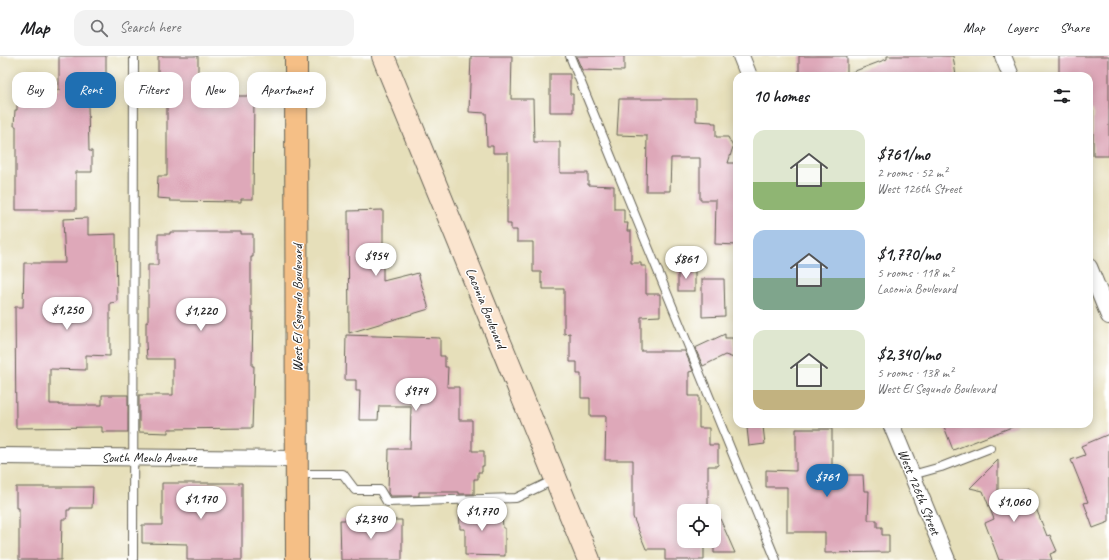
<!DOCTYPE html>
<html lang="en">
<head>
<meta charset="utf-8">
<style>
	body { margin:0; font-family:Caveat,sans-serif; background:#f2f2f2; color:#202124; height:100vh; display:flex; flex-direction:column; font-size:15px; white-space:nowrap }
	* { box-sizing:border-box; margin:0 }
	p { font-size:13px; color:#757577 }
	.icon { flex:none; width:22px; height:22px; fill:none; stroke:currentColor; stroke-width:2; stroke-linecap:round; stroke-linejoin:round }
	.map { position:relative; flex:1; overflow:hidden }
	.details { position:absolute; left:733px; top:16px; width:360px; height:356px; display:flex; flex-direction:column; background:#fff; border-radius:12px; box-shadow:0 2px 10px #0003 }
	.details>* { flex:none }
	.top-card { position:absolute; left:12px; top:16px; width:380px; height:36px; display:flex; gap:8px }
	.fabs { position:absolute; left:677px; top:448px; display:grid; gap:8px }
	.fabs a { display:grid; place-items:center; width:44px; height:44px; border-radius:8px; background:#fff; box-shadow:0 2px 10px #0003; font-size:20px }
	.price { position:absolute; translate:-50% -34px; padding:0 9px; border-radius:14px; background:#fff; color:#222; font-size:13px; line-height:26px; filter:drop-shadow(0 1px 2px #0008) }
	.price::after { content:''; position:absolute; left:50%; top:24px; width:12px; height:9px; margin-left:-6px; background:inherit; clip-path:polygon(0 0,100% 0,50% 100%) }
	.price.selected { background:#1f6fb2; color:#fff }
	ul { padding:0; list-style:none }
	li { display:flex; align-items:center; gap:12px; height:100px; padding:0 20px }
	li span { display:grid; place-items:center; flex:none; width:112px; height:80px; border-radius:12px; color:#555 }
	li>.icon { margin-inline-start:auto }
	span .icon { width:48px; height:48px; fill:#fffc; stroke-width:1 }
	li b { font-size:17px }
	h2 { display:flex; justify-content:space-between; align-items:center; height:48px; padding:0 20px; font-size:17px }
	.chip { padding:0 14px; border-radius:12px; background:#fff; box-shadow:0 2px 10px #0003; font-size:14px; line-height:36px }
	.chip.selected { background:#1f6fb2; color:#fff }
	header { display:flex; align-items:center; gap:24px; box-sizing:border-box; height:56px; padding:0 20px; background:#fff; border-bottom:1px solid #e0e0e0 }
	header strong { font-size:19px }
	nav { display:flex; gap:22px; margin-inline-start:auto; font-size:14px }
	.search { width:280px; height:36px; background:#f2f2f2; display:flex; align-items:center; gap:10px; box-sizing:border-box; padding:0 14px; border-radius:12px; color:#757577; font-size:15px }
	.map>svg:first-child { display:block }
	.building { fill:#dea8b9 }
	.lines { fill:none; stroke-linecap:round; stroke-linejoin:round }
	.lane-casing { stroke:#636053; stroke-width:10 }
	.street-casing { stroke:#636053; stroke-width:18 }
	.secondary-casing { stroke:#636053; stroke-width:24 }
	.primary-casing { stroke:#636053; stroke-width:24 }
	.lane { stroke:#fff; stroke-width:8 }
	.street { stroke:#fff; stroke-width:16 }
	.secondary { stroke:#fbe5cf; stroke-width:22 }
	.primary { stroke:#f5bf86; stroke-width:22 }
	.labels { text-anchor:middle; dominant-baseline:central; stroke-width:3; stroke-linejoin:round; paint-order:stroke }
	.street-label { font-size:14px; fill:#1c1c1c; stroke:#fff }
</style>
</head>
<body>
<header>
<strong>Map</strong>
<div class="search"><svg class="icon" aria-label="search" viewBox="0 0 24 24"><circle cx="10" cy="10" r="6"/><path d="M15 15l6 6"/></svg>Search here</div>
<nav><a>Map</a><a>Layers</a><a>Share</a></nav>
</header>
<div class="map">
<svg width="1109" height="504" viewBox="0 0 1109 504">
	<rect width="100%" height="100%" fill="#fff"/>
	<filter id="ink" filterUnits="userSpaceOnUse"><feTurbulence type="fractalNoise" baseFrequency=".025" numOctaves="2"/><feDisplacementMap in="SourceGraphic" scale="8" xChannelSelector="R" yChannelSelector="G"/><feConvolveMatrix kernelMatrix="1 2 1 2 8 2 1 2 1" color-interpolation-filters="sRGB"/></filter>
	<filter id="wash" filterUnits="userSpaceOnUse"><feTurbulence type="fractalNoise" baseFrequency=".012" numOctaves="4" result="noise"/><feDisplacementMap in="SourceGraphic" scale="16" xChannelSelector="R" yChannelSelector="G"/><feGaussianBlur stdDeviation="0.9" result="paint"/><feColorMatrix in="noise" values="0 0 0 0 0 0 0 0 0 0 0 0 0 0 0 0 0 1.4 0 .05"/><feComposite in="paint" operator="in"/></filter>
	<g filter="url(#wash)">
		<rect width="100%" height="100%" fill="#e6dfba"/>
		<g id="blocks">
			<g class="building">
				<path d="M59 0H106V29H92V48H88L89 95H92V116H76V154H16V70H14L15 54H17V34H59Z"/>
				<path d="M158 0H198V40H254L253 143H241V146L170 145V143L157 142 158 120H167V24H158Z"/>
				<path d="M471 0H512L511 43H533L534 86H560V117H588V129L614 130V153H624V167H628L627 175H631V207H641V210H646V238H660V260L641 261V295H685L693 315 689 316V340H699V372H709V389H718V410H708V454H684V485H704V504H665V493H646L633 461V404H605L606 360H590V342H581V318H577V306H570V277L564 278V233H543V227H541V216H533V186H517V174H511V168H507V150H508V97H493V90H487L486 57 469 56Z"/>
				<path d="M576 0H624V15L582 14Z"/>
				<path d="M799 0H847V18L887 3V0H953L956 20H848L847 19V20H799Z"/>
				<path d="M1059 0H1109V100H1093V54H1089V20H1059Z"/>
				<path d="M550 18H570V38H573V56H550Z"/>
				<path d="M619 43H696V65L712 66V67H716V81H728L733 91 728 107H737V189L715 188 716 144H700V102H671L670 135H646L647 80 617 79Z"/>
				<path d="M383 154V225L411 218V219L418 217 429 253 349 277 348 155Z"/>
				<path d="M88 162V179L116 178 117 246 110 247V300L86 299V314L50 313V348H59V349H102V339H128V376H102V371L16 372 15 251H23L24 207H65L63 163Z"/>
				<path d="M170 176H241V178H253V201H251V256H253L252 310H254L252 372 168 373V377L139 376V339H173V303H147L146 288V266H148V209H158V178H170Z"/>
				<rect x="678" y="212" width="17" height="23"/>
				<path d="M702 223H724L725 260 702 261Z"/>
				<path d="M725 278V282H733L734 302 725 299 703 310 695 292Z"/>
				<path d="M346 279 440 282V300H445V311H448L447 331H459V364H472V395H484V410H482V416H478V423H474V438H459V436H419V440H390L388 437 389 393H410L411 350H379L378 364H359L360 335H356V324H345Z"/>
				<path d="M943 368H1017V369L953 394Z"/>
				<path d="M763 370 765 388 749 390 747 372Z"/>
				<path d="M796 373H832V419H863L864 435H869L868 464H877V471H882V479H889V496L825 497V476H787V431H766V414L796 415Z"/>
				<path d="M1109 378V466L1093 472 1084 447 1088 446 1071 404 1085 399 1081 390Z"/>
				<path d="M998 404V443L1028 432 1047 480 1050 479 1057 495 1050 498 1052 504H999L985 467 994 463 983 435 970 432Z"/>
				<path d="M162 427H242V504H187V488L142 487V469H162Z"/>
				<path d="M16 431H93L92 452H70V454H67V463H62L61 504H19V452H16Z"/>
				<path d="M459 449H474V454H490V459L502 458 503 472H505V500L465 499V473H460Z"/>
				<path d="M714 449 735 497H714Z"/>
				<path d="M340 464H402V504H341Z"/>
			</g>
		</g>
	</g>
	<g filter="url(#ink)">
		<use href="#blocks" fill-opacity="0" stroke="#636053" stroke-width="1"/>
		<g class="lines">
			<g class="lane-casing">
				<g id="lane">
					<path d="M570 0 776 504"/>
					<path d="M299 418H343L355 434H380L387 446 516 442 556 423"/>
					<path d="M912 419 941 411 990 392"/>
					<path d="M133 504 134 0"/>
				</g>
			</g>
			<g class="street-casing">
				<g id="street">
					<path d="M741 0 749 20"/>
					<path d="M1003 0 1011 20"/>
					<path d="M1089 211 1109 260"/>
					<path d="M891 368 947 504"/>
					<path d="M0 400 298 403"/>
				</g>
			</g>
			<g class="secondary-casing">
				<path id="secondary" d="M383 0 589 504"/>
			</g>
			<g class="primary-casing">
				<path id="primary" d="M296 0 297 504"/>
			</g>
			<use href="#lane" class="lane"/>
			<use href="#street" class="street"/>
			<use href="#secondary" class="secondary"/>
			<use href="#primary" class="primary"/>
		</g>
	</g>
	<g class="labels">
		<g class="street-label">
			<text transform="translate(297 252) rotate(-90)">West El Segundo Boulevard</text>
			<text transform="translate(486 252) rotate(68)">Laconia Boulevard</text>
			<text x="149" y="401">South Menlo Avenue</text>
			<text transform="translate(919 436) rotate(68)">West 126th Street</text>
		</g>
	</g>
</svg>
<div class="fabs">
<a><svg class="icon" aria-label="locate" viewBox="0 0 24 24"><circle cx="12" cy="12" r="6"/><path d="M12 2v4M12 18v4M2 12h4M18 12h4"/></svg></a>
</div>
<b class="price" style="left:376px;top:221px">$954</b>
<b class="price" style="left:686px;top:224px">$861</b>
<b class="price" style="left:67px;top:275px">$1,250</b>
<b class="price" style="left:201px;top:276px">$1,220</b>
<b class="price" style="left:416px;top:356px">$974</b>
<b class="price selected" style="left:827px;top:442px">$761</b>
<b class="price" style="left:201px;top:464px">$1,170</b>
<b class="price" style="left:1014px;top:467px">$1,060</b>
<b class="price" style="left:482px;top:476px">$1,770</b>
<b class="price" style="left:371px;top:484px">$2,340</b>
<div class="top-card">
<a class="chip">Buy</a>
<a class="chip selected">Rent</a>
<a class="chip">Filters</a>
<a class="chip">New</a>
<a class="chip">Apartment</a>
</div>
<section class="details">
<h2>10 homes<svg class="icon" aria-label="filters" viewBox="0 0 24 24"><path d="M4 7h16M4 17h16"/><circle cx="9" cy="7" r="2"/><circle cx="15" cy="17" r="2"/></svg></h2>
<ul>
<li><span style="background:linear-gradient(#dfe7d0 65%,#8fb573 0)"><svg class="icon" aria-label="home" viewBox="0 0 24 24"><path d="M3 11l9-7 9 7M6 9v11h12V9"/></svg></span><div><b>$761/mo</b><p>2 rooms · 52 m²</p><p>West 126th Street</p></div></li>
<li><span style="background:linear-gradient(#a9c7e8 60%,#7fa58c 0)"><svg class="icon" aria-label="home" viewBox="0 0 24 24"><path d="M3 11l9-7 9 7M6 9v11h12V9"/></svg></span><div><b>$1,770/mo</b><p>5 rooms · 118 m²</p><p>Laconia Boulevard</p></div></li>
<li><span style="background:linear-gradient(#dfe7d0 75%,#c2b280 0)"><svg class="icon" aria-label="home" viewBox="0 0 24 24"><path d="M3 11l9-7 9 7M6 9v11h12V9"/></svg></span><div><b>$2,340/mo</b><p>5 rooms · 138 m²</p><p>West El Segundo Boulevard</p></div></li>
</ul>
</section>
</div>
</body>
</html>
